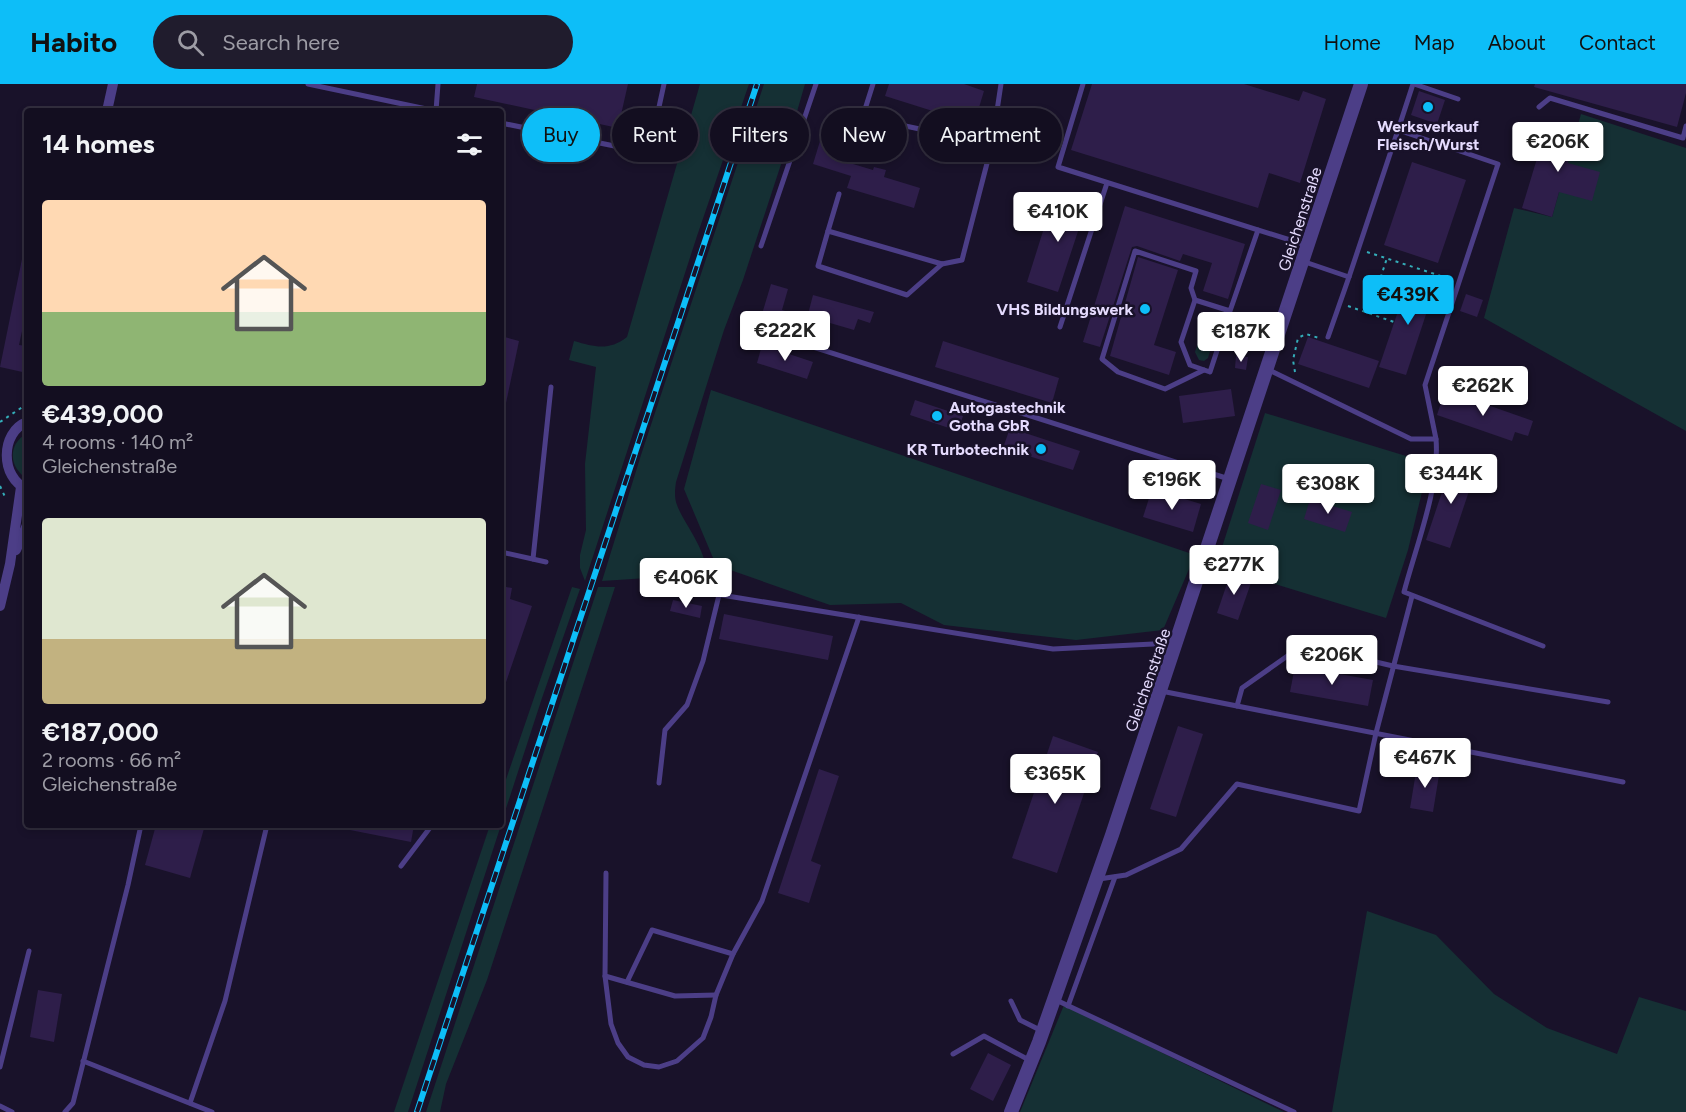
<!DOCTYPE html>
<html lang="en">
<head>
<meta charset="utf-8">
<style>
	body { margin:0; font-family:Figtree,sans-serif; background:#201c2d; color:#f1f3f6; height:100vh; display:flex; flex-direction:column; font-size:22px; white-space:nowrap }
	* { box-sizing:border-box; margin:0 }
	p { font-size:20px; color:#9d9ca5 }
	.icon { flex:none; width:33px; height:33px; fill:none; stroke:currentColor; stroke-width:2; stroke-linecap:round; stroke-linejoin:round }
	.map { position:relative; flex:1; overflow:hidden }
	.panel { position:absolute; left:24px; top:24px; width:480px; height:720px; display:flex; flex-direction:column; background:#130e20; border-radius:6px; box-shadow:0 3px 9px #0003,0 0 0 2px #322e3e }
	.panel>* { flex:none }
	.banner { position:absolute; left:522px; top:24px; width:570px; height:54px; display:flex; gap:12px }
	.price { position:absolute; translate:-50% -51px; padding:0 14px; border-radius:6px; background:#fff; color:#222; font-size:20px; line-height:39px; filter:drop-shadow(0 2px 3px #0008) }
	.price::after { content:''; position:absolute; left:50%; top:36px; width:18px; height:14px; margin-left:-9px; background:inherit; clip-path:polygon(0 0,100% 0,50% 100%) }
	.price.on { background:#0dbef8; color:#111 }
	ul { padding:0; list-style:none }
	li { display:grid; align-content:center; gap:12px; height:318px; padding:0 18px }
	li span { display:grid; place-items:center; height:186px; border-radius:6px; color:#555 }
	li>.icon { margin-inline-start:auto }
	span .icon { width:108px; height:108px; fill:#fffc; stroke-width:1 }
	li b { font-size:26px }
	h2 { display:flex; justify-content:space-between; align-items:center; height:72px; padding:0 18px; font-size:26px }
	.tag { padding:0 21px; border-radius:27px; background:#130e20; box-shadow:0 3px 9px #0003,0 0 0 2px #322e3e; font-size:21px; line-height:54px }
	.tag.on { background:#0dbef8; color:#111 }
	header { display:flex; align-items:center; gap:36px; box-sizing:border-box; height:84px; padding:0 30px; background:#0dbef8; color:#111 }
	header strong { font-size:28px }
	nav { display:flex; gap:33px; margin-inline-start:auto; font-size:21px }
	.search { width:420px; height:54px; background:#201c2d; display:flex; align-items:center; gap:15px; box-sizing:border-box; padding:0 21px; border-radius:33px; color:#9d9ca5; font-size:22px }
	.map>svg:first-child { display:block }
	.green { fill:#153034 }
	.building { fill:#2e1e4a }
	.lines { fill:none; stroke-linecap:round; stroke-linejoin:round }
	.path { stroke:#34adb9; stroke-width:2; stroke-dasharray:3 4.5; stroke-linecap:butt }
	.service { stroke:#4c3e87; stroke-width:5 }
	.minor { stroke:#4c3e87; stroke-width:10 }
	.tertiary { stroke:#4c3e87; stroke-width:14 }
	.rail-casing { stroke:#0dbef8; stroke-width:6 }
	.rail { stroke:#19122a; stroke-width:4; stroke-dasharray:11; stroke-linecap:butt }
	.poi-dot { fill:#0dbef8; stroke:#19122a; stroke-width:2 }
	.labels { text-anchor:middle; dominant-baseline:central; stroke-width:5; stroke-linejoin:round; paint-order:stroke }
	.poi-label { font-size:16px; font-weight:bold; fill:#e5dbfe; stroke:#19122a; text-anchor:end }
	.street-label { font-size:16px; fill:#e5dbfe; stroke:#19122a }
</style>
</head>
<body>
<header>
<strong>Habito</strong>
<div class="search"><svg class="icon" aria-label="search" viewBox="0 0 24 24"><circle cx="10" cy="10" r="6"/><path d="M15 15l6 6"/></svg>Search here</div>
<nav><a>Home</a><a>Map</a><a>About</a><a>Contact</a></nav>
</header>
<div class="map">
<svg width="1686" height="1028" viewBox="0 0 1686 1028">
	<rect width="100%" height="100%" fill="#19122a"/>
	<g class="green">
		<path d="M700 0H749L697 152 585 497 580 484V471L586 446 585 380 596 283 569 276 574 257C595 263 609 267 627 253Z"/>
		<path d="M764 0H805L787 62 743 196 724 246 676 398C675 405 674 413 677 421 684 441 715 475 703 498L662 493 602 497 641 371Z"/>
		<path d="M1581 30 1686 64V347L1484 234 1514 124 1552 133Z"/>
		<path d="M1208 230 1216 231 1219 238 1208 274 1204 277 1199 276 1195 268Z"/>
		<path d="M711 306 1195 471 1163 546 1076 556 944 541 901 519 830 521 716 481 684 405Z"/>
		<path d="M1265 329 1429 379 1408 466 1386 534 1216 482Z"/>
		<path d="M27 349V395C9 383 7 361 27 349Z"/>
		<path d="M572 503 580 505 542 614 501 740V710Z"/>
		<path d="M598 503H615L487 896 446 1000 440 1028H426Z"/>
		<path d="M490 741H501L408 1028H394Z"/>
		<path d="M1367 827 1436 851 1494 910 1547 944 1617 970 1639 913 1686 927V1028H1332Z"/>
		<path d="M1064 921 1284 1028H1020Z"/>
	</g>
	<g class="building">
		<path d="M477 0H628L618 44 474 13Z"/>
		<path d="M889 0H964L984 7 974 40 885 12Z"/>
		<path d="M1092 0H1244L1299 17 1303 7 1326 15 1300 99 1269 89 1258 124 1071 66Z"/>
		<path d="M1535 0H1686V9L1677 43 1534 3Z"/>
		<path d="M1419 7 1445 16 1437 40 1411 31Z"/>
		<path d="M1548 38 1577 46 1568 79 1600 88 1592 117 1559 108 1552 133 1522 124Z"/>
		<path d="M824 44 850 52 843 77 873 86 874 83 886 86 884 93 920 104 914 124 847 104 851 92 813 80Z"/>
		<path d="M1412 78 1466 96 1438 179 1384 161Z"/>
		<path d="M1060 108 1088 117 1058 208 1027 198 1044 144 1048 146Z"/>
		<path d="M1125 122 1245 160 1228 215 1203 207 1212 179 1183 170 1180 177 1137 162 1132 163 1100 263 1083 258Z"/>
		<path d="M1138 173 1178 186 1154 261 1176 268 1169 291 1110 272Z"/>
		<path d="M22 175 27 176V224L19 261 27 262V289L0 283Z"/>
		<path d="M1410 192 1436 200 1406 291 1379 283Z"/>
		<path d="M771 200 788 205 782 226 807 234 813 211 874 228 870 239 858 235 854 246 830 239 824 260 759 240Z"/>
		<path d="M1466 210 1483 216 1477 233 1460 227Z"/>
		<path d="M501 252 519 257 506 319 501 318Z"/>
		<path d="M1308 253 1379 277 1369 304 1298 280Z"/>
		<path d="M943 257 1059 294 1052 319 935 283Z"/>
		<path d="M762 261 813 278 807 295 757 279Z"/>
		<path d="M1236 272 1248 273 1246 286 1235 284Z"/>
		<path d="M1231 305 1235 332 1183 339 1179 312Z"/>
		<path d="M1445 306 1533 337 1528 352 1515 348 1512 357 1437 331Z"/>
		<path d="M915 316 963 332 958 347 910 331Z"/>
		<path d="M1010 344 1080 367 1073 386 1003 364Z"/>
		<path d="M1452 378 1476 386 1450 464 1426 456Z"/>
		<path d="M1261 400 1281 406 1268 446 1248 439Z"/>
		<path d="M1152 405 1201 420 1193 448 1143 433Z"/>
		<path d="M1310 415 1352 428 1345 448 1304 435Z"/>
		<path d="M1231 488 1252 496 1238 536 1217 529Z"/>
		<path d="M501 502 512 504 510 515 532 522 503 607H501Z"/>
		<path d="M673 516 702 522 700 534 670 527Z"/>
		<path d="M724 530 833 552 828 576 719 555Z"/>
		<path d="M1295 582 1373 596 1368 622 1290 608Z"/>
		<path d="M1178 642 1203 650 1176 733 1150 725Z"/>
		<path d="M1053 652 1098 668 1057 789 1012 774Z"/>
		<path d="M1417 682 1440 685 1433 728 1410 724Z"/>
		<path d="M819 685 839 692 811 777 821 781 809 819 778 809Z"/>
		<path d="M156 741H205L190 794 145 781Z"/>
		<path d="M351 741H414L411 758 350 746Z"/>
		<path d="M38 906 62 910 54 958 30 953Z"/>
		<path d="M988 969 1011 981 993 1017 970 1005Z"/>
	</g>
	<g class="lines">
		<g class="path">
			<path d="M1367 168 1450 195"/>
			<path d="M1348 222 1394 238"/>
			<path d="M1369 229 1387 174"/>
			<path d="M1295 288 1293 276 1298 254 1306 250 1319 254"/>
			<path d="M0 338 27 320"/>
			<path d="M0 402 6 415"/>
		</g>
		<g class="service">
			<path d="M308 0 436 27"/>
			<path d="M1083 0 1058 83 1306 161"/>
			<path d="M1414 0 1458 15"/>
			<path d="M1539 23 1550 14 1683 54 1686 42"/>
			<path d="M436 27 438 0"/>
			<path d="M862 33 992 60"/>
			<path d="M501 39 649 69 664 0"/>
			<path d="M1398 46 1413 0"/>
			<path d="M854 60 873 0"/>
			<path d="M839 110 828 147 942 180 962 176 992 60 1001 0"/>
			<path d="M828 147 818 182 907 211 942 180"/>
			<path d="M761 162 816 0"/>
			<path d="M1305 178 1349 193 1328 253"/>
			<path d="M1349 193 1398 46 1498 80 1425 301 1436 355"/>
			<path d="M1195 216 1191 204 1196 187 1135 167 1102 275 1118 288 1165 305 1204 286"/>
			<path d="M1230 227 1210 288 1190 281 1181 258 1195 216 1230 227 1258 146"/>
			<path d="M1060 243 1107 99"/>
			<path d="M759 246 1229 395"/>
			<path d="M1269 286 1411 355H1436C1440 403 1416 462 1404 508L1543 562"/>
			<path d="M501 468 546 478"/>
			<path d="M533 475 551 303"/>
			<path d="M703 508 1053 565 1173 559"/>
			<path d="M1161 607 1623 698"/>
			<path d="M1237 622 1242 604 1303 561 1393 582 1608 618"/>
			<path d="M659 699 665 646 687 621 703 577 719 511"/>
			<path d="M401 782 432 741"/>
			<path d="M606 789 605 892 611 940 618 959 628 973 644 981 659 983 677 977 703 954 711 933 716 911 733 870 762 817 859 533"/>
			<path d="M1099 795 1126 791 1181 765 1237 700 1359 727 1376 649 1412 512"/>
			<path d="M605 892 675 912 716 911"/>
			<path d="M627 898 652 846 733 870"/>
			<path d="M1056 916 1294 1028"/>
			<path d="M1011 917 1020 936 1042 947"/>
			<path d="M1068 922 1115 793"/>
			<path d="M953 970 984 952 1031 977"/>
			<path d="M83 977 212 1028"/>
			<path d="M0 983 29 867"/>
			<path d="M190 1019 225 917 267 741"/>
			<path d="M0 1022 12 1028"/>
			<path d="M65 1028 73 1019 128 801 141 741"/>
		</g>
		<g class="minor">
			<path d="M107 27 113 0"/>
			<path d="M27 405C0 394 0 348 27 338"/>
			<path d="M16 466 27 441"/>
			<path d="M0 522 10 480 21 403"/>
		</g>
		<path class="tertiary" d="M1011 1028 1039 958 1112 751 1361 0"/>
		<g class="rail-casing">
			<path id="rail" d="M417 1028 757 0"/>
		</g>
		<use href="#rail" class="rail"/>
	</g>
	<g class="poi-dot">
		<circle cx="1428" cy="23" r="6"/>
		<circle cx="1145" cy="225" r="6"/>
		<circle cx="937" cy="332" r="6"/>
		<circle cx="1041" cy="365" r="6"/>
	</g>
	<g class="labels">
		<g class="poi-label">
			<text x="1428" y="42" text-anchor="middle">Werksverkauf<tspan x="1428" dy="18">Fleisch/Wurst</tspan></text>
			<text x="1133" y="225">VHS Bildungswerk</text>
			<text x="949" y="323" text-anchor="start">Autogastechnik<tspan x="949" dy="18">Gotha GbR</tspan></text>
			<text x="1029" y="365">KR Turbotechnik</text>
		</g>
		<g class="street-label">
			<text transform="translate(1300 135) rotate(-72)">Gleichenstraße</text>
			<text transform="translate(1148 596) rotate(-71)">Gleichenstraße</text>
		</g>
	</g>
</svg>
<b class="price" style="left:1558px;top:89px">€206K</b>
<b class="price" style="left:1058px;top:159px">€410K</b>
<b class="price on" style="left:1408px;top:242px">€439K</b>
<b class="price" style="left:785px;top:278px">€222K</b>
<b class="price" style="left:1241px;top:279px">€187K</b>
<b class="price" style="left:1483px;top:333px">€262K</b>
<b class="price" style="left:1451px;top:421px">€344K</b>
<b class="price" style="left:1172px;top:427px">€196K</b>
<b class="price" style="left:1328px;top:431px">€308K</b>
<b class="price" style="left:1234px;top:512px">€277K</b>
<b class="price" style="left:686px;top:525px">€406K</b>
<b class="price" style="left:1332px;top:602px">€206K</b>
<b class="price" style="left:1425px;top:705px">€467K</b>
<b class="price" style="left:1055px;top:721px">€365K</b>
<div class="banner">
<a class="tag on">Buy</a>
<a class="tag">Rent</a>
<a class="tag">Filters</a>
<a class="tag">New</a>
<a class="tag">Apartment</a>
</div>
<section class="panel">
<h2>14 homes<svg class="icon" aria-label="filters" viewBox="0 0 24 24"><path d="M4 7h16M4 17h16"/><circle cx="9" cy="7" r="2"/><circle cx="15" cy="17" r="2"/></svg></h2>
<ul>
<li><span style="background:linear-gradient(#ffd9b3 60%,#8fb573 0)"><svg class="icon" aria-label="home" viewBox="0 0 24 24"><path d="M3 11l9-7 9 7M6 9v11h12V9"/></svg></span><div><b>€439,000</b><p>4 rooms · 140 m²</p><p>Gleichenstraße</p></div></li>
<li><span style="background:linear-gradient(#dfe7d0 65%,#c2b280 0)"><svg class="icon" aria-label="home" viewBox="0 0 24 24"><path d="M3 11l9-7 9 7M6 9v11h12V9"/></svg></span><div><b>€187,000</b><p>2 rooms · 66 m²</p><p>Gleichenstraße</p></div></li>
</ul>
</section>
</div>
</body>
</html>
